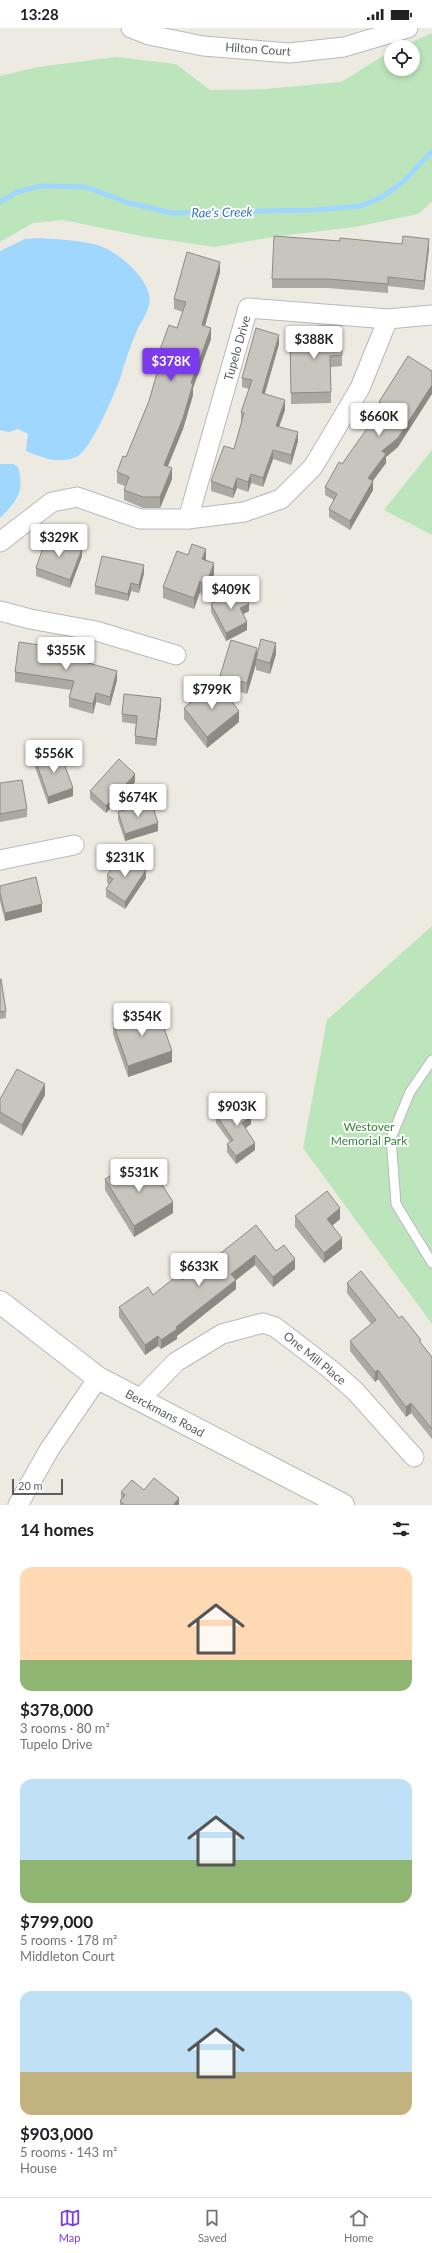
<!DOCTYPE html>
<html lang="en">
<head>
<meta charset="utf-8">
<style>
	body { margin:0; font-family:Lato,sans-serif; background:#f6f6f6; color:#202124; height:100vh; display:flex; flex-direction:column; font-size:15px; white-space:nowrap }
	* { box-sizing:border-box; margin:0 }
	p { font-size:13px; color:#757577 }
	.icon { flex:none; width:22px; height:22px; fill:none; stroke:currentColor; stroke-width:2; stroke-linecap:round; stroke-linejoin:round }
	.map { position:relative; height:1477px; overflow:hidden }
	.details { display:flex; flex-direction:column; background:#fff; flex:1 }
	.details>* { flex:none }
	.tools { position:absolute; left:384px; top:12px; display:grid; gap:8px }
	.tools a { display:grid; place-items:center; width:36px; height:36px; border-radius:50%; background:#fff; box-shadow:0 2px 6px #0003; font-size:20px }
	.scale { position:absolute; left:12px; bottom:10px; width:51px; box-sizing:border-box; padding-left:4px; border:2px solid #595e62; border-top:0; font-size:11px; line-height:14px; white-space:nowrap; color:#595e62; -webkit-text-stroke:3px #fff; paint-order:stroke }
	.price { position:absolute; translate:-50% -34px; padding:0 9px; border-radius:4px; background:#fff; color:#222; font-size:13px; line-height:26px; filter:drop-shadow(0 1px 2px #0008) }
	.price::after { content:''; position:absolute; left:50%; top:24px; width:12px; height:9px; margin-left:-6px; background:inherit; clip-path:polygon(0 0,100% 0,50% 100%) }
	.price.on { background:#7c3aed; color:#fff }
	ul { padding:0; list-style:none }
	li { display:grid; align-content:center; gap:8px; height:212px; padding:0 20px }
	li span { display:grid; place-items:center; height:124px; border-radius:12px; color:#555 }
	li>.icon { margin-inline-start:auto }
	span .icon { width:72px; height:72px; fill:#fffc; stroke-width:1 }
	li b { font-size:17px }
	h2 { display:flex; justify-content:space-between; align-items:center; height:48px; padding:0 20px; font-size:17px }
	.status { display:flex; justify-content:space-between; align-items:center; height:28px; padding:0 20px; background:#fff; direction:ltr }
	.status svg { height:11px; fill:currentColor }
	.tabs { display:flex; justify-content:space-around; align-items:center; height:56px; border-top:1px solid #e0e0e0; background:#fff; font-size:11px; color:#757577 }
	.tabs a { display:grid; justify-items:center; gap:2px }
	.tabs .on { color:#7c3aed }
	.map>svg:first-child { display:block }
	.green { fill:#bde5bc }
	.water { fill:#9fd7ff }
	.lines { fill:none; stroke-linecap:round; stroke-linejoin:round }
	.stream { stroke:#9fd7ff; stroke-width:5 }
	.service-casing { stroke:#b6b9be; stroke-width:11 }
	.minor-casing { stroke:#b6b9be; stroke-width:21 }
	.secondary-casing { stroke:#b5b8be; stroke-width:24 }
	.service { stroke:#fff; stroke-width:9 }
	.minor { stroke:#fff; stroke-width:19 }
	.secondary { stroke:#fff; stroke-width:22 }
	.wall { fill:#aca9a3 }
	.shaded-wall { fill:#8c8a85 }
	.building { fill:#c8c5be; stroke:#8c8a85 }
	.labels { text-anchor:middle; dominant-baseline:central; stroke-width:4; stroke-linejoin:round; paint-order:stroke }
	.street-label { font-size:12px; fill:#595e62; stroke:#fff }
	.park-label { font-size:12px; fill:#338736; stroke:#fff }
	.water-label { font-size:13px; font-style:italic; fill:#3a77b2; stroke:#fff }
</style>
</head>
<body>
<div class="status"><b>13:28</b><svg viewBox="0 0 49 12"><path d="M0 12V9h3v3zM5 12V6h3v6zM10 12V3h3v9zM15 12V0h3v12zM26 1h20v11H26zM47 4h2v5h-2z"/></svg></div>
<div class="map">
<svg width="432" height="1477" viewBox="0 0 432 1477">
	<rect width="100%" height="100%" fill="#edeae1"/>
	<g class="green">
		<path d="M432 5V174L418 186 355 199 279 208 214 219 141 208 63 192 33 195 0 214V48L38 39 116 29 176 36 210 62 265 61 341 54 391 23V41H413V19H401Z"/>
		<path d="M432 422V507L384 482Z"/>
		<path d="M432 898V1296L303 1120 327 992Z"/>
	</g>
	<g class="water">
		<path d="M40 210C55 211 87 213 100 218 119 224 155 255 149 277 147 286 141 294 137 302 131 317 125 332 121 348 116 363 91 421 78 428 60 437 43 430 26 423L28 406 18 401 9 404 0 402V223L25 211Z"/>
		<path d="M0 436H13L18 439C25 463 17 473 0 490Z"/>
	</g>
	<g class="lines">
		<path class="stream" d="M0 174 17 164 40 158 86 159 129 175 172 185 314 182 361 178 382 169 404 153 432 123"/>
		<g class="service-casing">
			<path id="service" d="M432 1032 410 1064 391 1110 396 1176 432 1235"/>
		</g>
		<g class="minor-casing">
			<g id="minor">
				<path d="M131 0 149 7 203 18 289 25 344 19 408 0"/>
				<path d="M188 491 248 280 388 291 432 287"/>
				<path d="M0 514 52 474 77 469 140 491H188L244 484 281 471 313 439 360 360 388 291"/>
				<path d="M0 583 30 591 96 603 176 627"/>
				<path d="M0 832 74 817"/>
				<path d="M139 1372 176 1334 222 1306 263 1295 275 1299 330 1341 355 1363 414 1429"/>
				<path d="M18 1477 49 1422 98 1350"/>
			</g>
		</g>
		<g class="secondary-casing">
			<path id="secondary" d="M0 1274 98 1350 343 1477"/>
		</g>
		<use href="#service" class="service"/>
		<use href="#minor" class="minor"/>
		<use href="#secondary" class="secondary"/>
	</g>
	<g class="wall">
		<path d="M429 220 424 262 388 258V265L328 260H272V251Z"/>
		<path d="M220 244 205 298 211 311 193 360V367L183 401 167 439 172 451 160 480H143L124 472V462L125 458 117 455V444L126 429 149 373 158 341 157 340V330L177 300 183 284 174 281V271Z"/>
		<path d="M318 298 342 327V338L331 339V375L291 376 290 318 318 307Z"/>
		<path d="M279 316 265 366 285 382 279 399 298 413 291 437 273 431 263 459 251 455 248 464 237 460 233 470 211 463V453L234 421 242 394H241V384L249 361 242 359V350Z"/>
		<path d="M408 328 398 419 386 429V435L373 453V462L350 502 329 489V481L334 472 325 467V459L342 436 383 385 379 383V374Z"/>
		<path d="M188 527 205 532 214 546 204 572 200 564 194 581 163 570V559Z"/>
		<path d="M82 528 70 560 36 548V540Z"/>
		<path d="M144 545 139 565 131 563 128 573 95 566V558Z"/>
		<path d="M211 576 249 583 243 586 247 602 226 613 211 584Z"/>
		<path d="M257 625 276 626 270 646 256 642V636L247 666 220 658V648Z"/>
		<path d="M60 627 117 652 110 678 96 674 93 686 69 679V670L71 662 15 654V644Z"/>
		<path d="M161 678 156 718 135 716V708L136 696 122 694V686Z"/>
		<path d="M184 680 239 694 207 720 184 691Z"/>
		<path d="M35 731 73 768 48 776 35 739Z"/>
		<path d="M135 754 106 785 90 771V763Z"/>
		<path d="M0 755 27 781V789L0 794Z"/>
		<path d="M118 784 158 803 125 813 118 792Z"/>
		<path d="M107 847 146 850 125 881 106 869V861L110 857 107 855Z"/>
		<path d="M0 858 42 884 5 893 0 873Z"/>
		<path d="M0 951 6 983V990L0 991Z"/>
		<path d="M113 995 172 1034 128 1049 113 1006Z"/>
		<path d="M45 1067 22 1108 0 1095V1071Z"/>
		<path d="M216 1087 251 1096 245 1100 255 1122 236 1136 227 1124V1116L230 1114 216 1095Z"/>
		<path d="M139 1149 173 1185 134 1209 105 1162V1151Z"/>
		<path d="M295 1188 340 1191 332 1198 342 1221 324 1235 295 1199Z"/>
		<path d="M276 1223 295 1241 273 1259 255 1237 236 1252V1261L177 1308V1311L161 1321 158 1318 145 1327 119 1289V1279L153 1267 182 1252 217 1228Z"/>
		<path d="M347 1255 399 1290 421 1315 432 1329V1411L411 1385 406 1389 378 1351 375 1354 350 1323V1313L371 1296 347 1265Z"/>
		<path d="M144 1462 179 1477H120V1473L121 1471V1464Z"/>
	</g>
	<g class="shaded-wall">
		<path d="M429 211V220L424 262V253Z"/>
		<path d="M220 234V244L202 308V297Z"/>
		<path d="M211 300V311L193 360V367L183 401 164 448V437L191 355Z"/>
		<path d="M279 307V316L262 374V365Z"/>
		<path d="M432 357V366L398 419 386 429V435L368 459V450L382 423Z"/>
		<path d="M285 372V382L276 407V398Z"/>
		<path d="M298 404V413L291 437V427Z"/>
		<path d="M273 422V431L263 459V450Z"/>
		<path d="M172 440V451L160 480V469Z"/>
		<path d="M251 446V455L248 464V454Z"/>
		<path d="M237 450V460L233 470V461Z"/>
		<path d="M373 453V462L350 502V493Z"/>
		<path d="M82 521V528L70 560V552Z"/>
		<path d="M206 521V532L202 542V531Z"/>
		<path d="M214 535V546L204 572V561Z"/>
		<path d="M144 537V545L139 565V557Z"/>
		<path d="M200 553V564L194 581V570Z"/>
		<path d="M131 555V563L128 573V566Z"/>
		<path d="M249 576V583L240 588V580Z"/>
		<path d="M247 594V602L226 613V605Z"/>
		<path d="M276 615V626L270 646V635Z"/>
		<path d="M257 620V631H256V636L247 666V655Z"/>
		<path d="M117 643V652L110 678V669Z"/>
		<path d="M96 665V674L93 686V676Z"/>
		<path d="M161 670V678L156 718V711Z"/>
		<path d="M239 683V694L207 720V709Z"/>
		<path d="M135 746V754L106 785V778Z"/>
		<path d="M73 760V768L48 776V769Z"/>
		<path d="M158 795V803L125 813V806Z"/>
		<path d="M146 842V850L125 881V874Z"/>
		<path d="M42 876V884L5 893V885Z"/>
		<path d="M172 1023V1034L128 1049V1038Z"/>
		<path d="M45 1056V1067L22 1108V1097Z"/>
		<path d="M251 1088V1096L242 1103V1095Z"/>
		<path d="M255 1115V1122L236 1136V1128Z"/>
		<path d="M173 1174V1185L134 1209V1198Z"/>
		<path d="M340 1180V1191L327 1202V1191Z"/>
		<path d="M342 1210V1221L324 1235V1225Z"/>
		<path d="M255 1227V1237L236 1252V1261L177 1308V1311L161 1321V1312L176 1299 231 1246Z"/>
		<path d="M295 1231V1241L273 1259V1249Z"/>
		<path d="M158 1308V1318L145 1327V1317Z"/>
		<path d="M378 1342V1351L375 1354V1344Z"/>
		<path d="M411 1375V1385L406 1389V1379Z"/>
		<path d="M179 1470V1477H173Z"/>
	</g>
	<g class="building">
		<path d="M274 208 340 213V210L402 216 403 208 429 211 424 253 388 249V256L328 251H272Z"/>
		<path d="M187 224 220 234 202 297 211 300 191 355 193 356 183 390 164 437 172 440 160 469H143L124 462 129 449 117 444 123 428 126 429 149 373 161 331 157 330 169 297 177 300 186 274 174 271Z"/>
		<path d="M318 298H341L342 327 330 328 331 364 291 365 290 307H319Z"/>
		<path d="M256 300 279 307 262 365 285 372 276 398 298 404 291 427 273 422 263 450 251 446 248 454 237 450 233 461 211 453 224 418 234 421 244 385 241 384 252 352 242 350Z"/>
		<path d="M408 328 432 343V357L398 410 382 423 386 426 368 450 373 453 350 493 329 481 337 466 325 459 339 434 342 436 371 395 389 381 379 374Z"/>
		<path d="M47 508 82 521 70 552 36 540Z"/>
		<path d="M192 516 206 521 202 531 214 535 204 561 200 553 194 570 163 559 177 523 188 527Z"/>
		<path d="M102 528 144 537 139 557 131 555 128 566 95 558Z"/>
		<path d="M241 560 249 576 240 580 247 594 226 605 211 576Z"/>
		<path d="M261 611 276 615 270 635 256 631Z"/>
		<path d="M231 612 257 620 247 655 220 648Z"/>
		<path d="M19 614 60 620 59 627 117 643 110 669 96 665 93 676 69 670 74 653 15 644Z"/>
		<path d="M216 654 239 683 207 709 184 680Z"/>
		<path d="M124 666 161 670 156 711 135 708 137 688 122 686Z"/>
		<path d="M59 722 73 760 48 769 35 731Z"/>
		<path d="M119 731 135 746 106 778 90 763Z"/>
		<path d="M22 752 27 781 0 786V755Z"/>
		<path d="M151 773 158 795 125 806 118 784Z"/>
		<path d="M122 826 146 842 125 874 106 861 113 851 107 847Z"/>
		<path d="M36 849 42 876 5 885 0 865V858Z"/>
		<path d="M0 951H1L6 983 0 984Z"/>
		<path d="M157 980 172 1023 128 1038 113 995Z"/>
		<path d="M17 1041 45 1056 22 1097 0 1084V1071Z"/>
		<path d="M239 1071 251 1088 242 1095 255 1115 236 1128 227 1116 233 1112 216 1087Z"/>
		<path d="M131 1135 139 1149 152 1141 173 1174 134 1198 105 1151Z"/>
		<path d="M327 1163 340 1180 327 1191 342 1210 324 1225 295 1188Z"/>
		<path d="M256 1197 276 1223 284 1217 295 1231 273 1249 255 1227 231 1246 236 1252 176 1299 177 1301 161 1312 158 1308 145 1317 119 1279 148 1259 153 1267 178 1247 182 1252 215 1226 217 1228Z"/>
		<path d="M361 1243 399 1290 402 1288 421 1312 419 1313 432 1329V1401L411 1375 406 1379 378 1342 375 1344 350 1313 376 1292 347 1255Z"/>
		<path d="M154 1450 179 1470 173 1477H125L120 1473 125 1467 121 1464 132 1452 144 1462Z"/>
	</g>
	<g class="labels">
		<g class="street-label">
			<text transform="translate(258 21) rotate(4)">Hilton Court</text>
			<text transform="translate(237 320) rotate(-74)">Tupelo Drive</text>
			<text transform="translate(315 1330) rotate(39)">One Mill Place</text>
			<text transform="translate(165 1385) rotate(28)">Berckmans Road</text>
		</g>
		<g class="park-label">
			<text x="369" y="1098">Westover<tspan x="369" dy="14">Memorial Park</tspan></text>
		</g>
		<g class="water-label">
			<text transform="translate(222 184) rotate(-1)">Rae's Creek</text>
		</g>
	</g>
</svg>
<div class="tools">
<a><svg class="icon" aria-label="locate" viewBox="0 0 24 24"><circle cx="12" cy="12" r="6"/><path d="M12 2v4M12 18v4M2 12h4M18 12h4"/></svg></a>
</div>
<div class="scale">20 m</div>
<b class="price" style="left:314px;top:332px">$388K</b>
<b class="price on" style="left:171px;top:354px">$378K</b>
<b class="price" style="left:379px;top:409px">$660K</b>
<b class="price" style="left:59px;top:530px">$329K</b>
<b class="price" style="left:231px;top:582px">$409K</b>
<b class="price" style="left:66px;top:643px">$355K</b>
<b class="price" style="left:212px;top:682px">$799K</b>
<b class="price" style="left:54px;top:746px">$556K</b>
<b class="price" style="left:138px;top:790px">$674K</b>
<b class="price" style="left:125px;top:850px">$231K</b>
<b class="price" style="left:142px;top:1009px">$354K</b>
<b class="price" style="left:237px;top:1099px">$903K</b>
<b class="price" style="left:139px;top:1165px">$531K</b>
<b class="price" style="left:199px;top:1259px">$633K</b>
</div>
<section class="details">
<h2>14 homes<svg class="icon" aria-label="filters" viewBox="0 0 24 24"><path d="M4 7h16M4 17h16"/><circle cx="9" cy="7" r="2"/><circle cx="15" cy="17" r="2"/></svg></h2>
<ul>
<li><span style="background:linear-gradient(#ffd9b3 75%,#8fb573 0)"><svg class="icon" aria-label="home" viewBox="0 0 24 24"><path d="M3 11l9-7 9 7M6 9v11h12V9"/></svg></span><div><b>$378,000</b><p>3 rooms · 80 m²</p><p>Tupelo Drive</p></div></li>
<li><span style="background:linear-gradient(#bfe0f5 65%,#8fb573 0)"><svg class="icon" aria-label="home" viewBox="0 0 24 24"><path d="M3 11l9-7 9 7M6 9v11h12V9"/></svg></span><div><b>$799,000</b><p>5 rooms · 178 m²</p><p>Middleton Court</p></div></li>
<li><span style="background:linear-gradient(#bfe0f5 65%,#c2b280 0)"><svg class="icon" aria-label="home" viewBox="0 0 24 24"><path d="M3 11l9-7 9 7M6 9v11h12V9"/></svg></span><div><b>$903,000</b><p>5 rooms · 143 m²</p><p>House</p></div></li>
</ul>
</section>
<nav class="tabs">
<a class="on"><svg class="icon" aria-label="map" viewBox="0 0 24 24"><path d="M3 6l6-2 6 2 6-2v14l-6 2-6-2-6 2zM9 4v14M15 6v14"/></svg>Map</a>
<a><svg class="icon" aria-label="saved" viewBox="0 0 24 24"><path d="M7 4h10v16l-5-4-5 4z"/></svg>Saved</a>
<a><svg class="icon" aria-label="home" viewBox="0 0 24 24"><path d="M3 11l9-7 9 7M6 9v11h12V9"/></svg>Home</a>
</nav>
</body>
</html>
